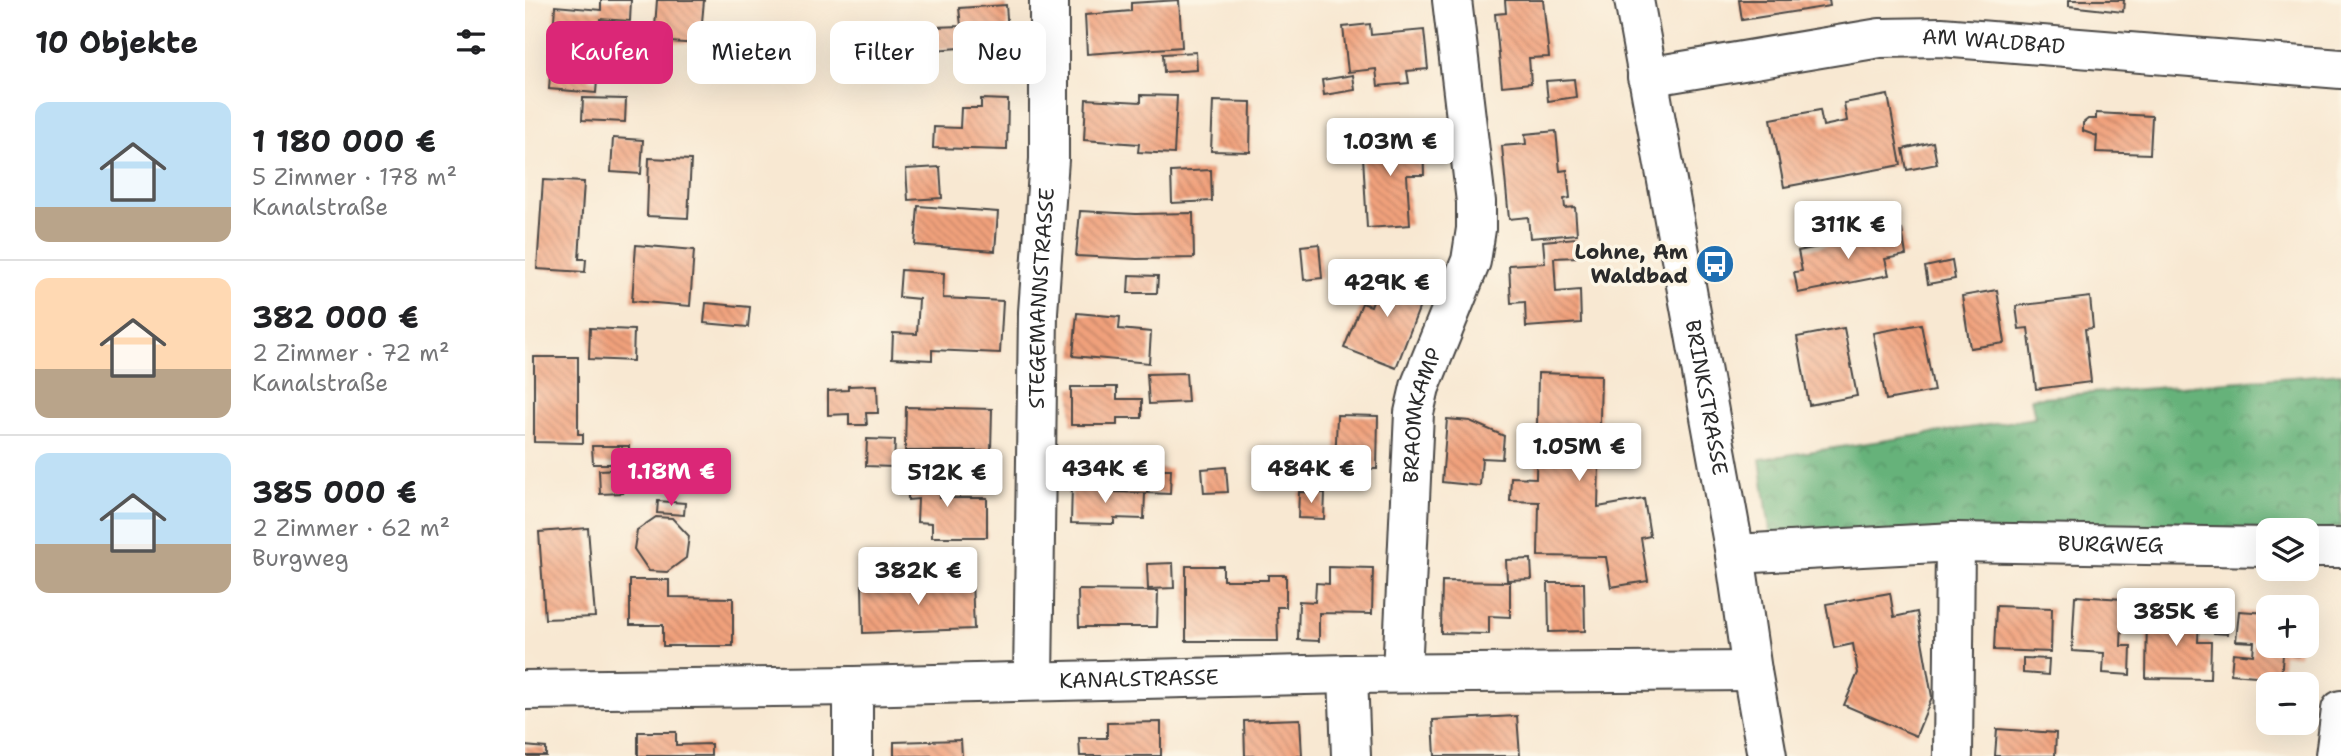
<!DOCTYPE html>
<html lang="de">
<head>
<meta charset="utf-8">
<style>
	body { margin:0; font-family:"Shantell Sans",sans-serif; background:#f2f2f2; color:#202124; height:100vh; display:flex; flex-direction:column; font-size:26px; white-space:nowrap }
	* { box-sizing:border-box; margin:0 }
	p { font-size:23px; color:#757577 }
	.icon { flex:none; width:38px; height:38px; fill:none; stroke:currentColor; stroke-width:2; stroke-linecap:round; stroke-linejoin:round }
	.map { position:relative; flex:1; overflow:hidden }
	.panel { display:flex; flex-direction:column; background:#fff; width:525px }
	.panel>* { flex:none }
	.top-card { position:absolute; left:21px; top:21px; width:665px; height:63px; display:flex; gap:14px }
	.controls { position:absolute; left:1731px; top:518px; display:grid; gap:14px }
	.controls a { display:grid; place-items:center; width:63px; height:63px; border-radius:14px; background:#fff; box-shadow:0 7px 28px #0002; font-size:35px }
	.price { position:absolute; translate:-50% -60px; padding:0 16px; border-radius:7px; background:#fff; color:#222; font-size:23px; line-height:46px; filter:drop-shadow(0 2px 4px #0008) }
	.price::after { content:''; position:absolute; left:50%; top:42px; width:21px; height:16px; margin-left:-10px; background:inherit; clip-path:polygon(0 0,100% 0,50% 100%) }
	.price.on { background:#db2777; color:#fff }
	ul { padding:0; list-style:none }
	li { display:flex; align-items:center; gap:21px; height:175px; padding:0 35px }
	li+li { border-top:2px solid #e0e0e0 }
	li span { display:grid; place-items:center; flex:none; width:196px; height:140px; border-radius:14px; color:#555 }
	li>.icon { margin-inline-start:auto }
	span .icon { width:84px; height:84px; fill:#fffc; stroke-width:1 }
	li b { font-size:30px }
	h2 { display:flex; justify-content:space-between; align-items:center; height:84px; padding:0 35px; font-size:30px }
	.pill { padding:0 24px; border-radius:14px; background:#fff; box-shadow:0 7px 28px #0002; font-size:24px; line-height:63px }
	.pill.on { background:#db2777; color:#fff }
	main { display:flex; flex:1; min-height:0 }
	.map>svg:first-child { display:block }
	.forest { fill:url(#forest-crowns); stroke:#486e52; stroke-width:2 }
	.building { fill:url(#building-back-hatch) }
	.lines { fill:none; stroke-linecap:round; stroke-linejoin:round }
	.minor-casing { stroke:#4a4744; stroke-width:42 }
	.minor { stroke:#fff; stroke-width:38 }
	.labels { text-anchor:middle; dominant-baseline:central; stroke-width:7; stroke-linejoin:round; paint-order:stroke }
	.street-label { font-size:21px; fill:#2b2b2b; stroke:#fcf5e5 }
	.poi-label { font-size:21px; font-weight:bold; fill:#2b2b2b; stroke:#fcf5e5; text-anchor:end }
</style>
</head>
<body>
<main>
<section class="panel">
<h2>10 Objekte<svg class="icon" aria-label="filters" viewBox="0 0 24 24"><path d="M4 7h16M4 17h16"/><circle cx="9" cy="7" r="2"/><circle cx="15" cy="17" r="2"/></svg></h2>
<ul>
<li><span style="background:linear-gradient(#bfe0f5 75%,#b9a48a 0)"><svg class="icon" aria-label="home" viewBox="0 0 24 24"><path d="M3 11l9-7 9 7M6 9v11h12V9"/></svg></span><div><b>1 180 000 €</b><p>5 Zimmer · 178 m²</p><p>Kanalstraße</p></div></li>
<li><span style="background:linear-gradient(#ffd9b3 65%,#b9a48a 0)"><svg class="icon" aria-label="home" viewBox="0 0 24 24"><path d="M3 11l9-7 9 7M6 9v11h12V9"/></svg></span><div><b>382 000 €</b><p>2 Zimmer · 72 m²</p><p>Kanalstraße</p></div></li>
<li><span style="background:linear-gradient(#bfe0f5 65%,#b9a48a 0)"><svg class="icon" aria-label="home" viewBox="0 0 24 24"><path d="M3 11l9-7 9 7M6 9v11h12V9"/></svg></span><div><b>385 000 €</b><p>2 Zimmer · 62 m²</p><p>Burgweg</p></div></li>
</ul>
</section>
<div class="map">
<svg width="1816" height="756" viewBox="0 0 1816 756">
	<defs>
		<pattern id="forest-crowns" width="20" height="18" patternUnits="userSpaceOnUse" patternTransform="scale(1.75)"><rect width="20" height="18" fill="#66b27a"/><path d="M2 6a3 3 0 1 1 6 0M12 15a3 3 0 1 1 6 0" fill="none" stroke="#549164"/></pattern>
		<pattern id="building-back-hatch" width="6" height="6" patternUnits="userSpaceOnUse" patternTransform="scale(1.75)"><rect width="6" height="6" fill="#f1a17c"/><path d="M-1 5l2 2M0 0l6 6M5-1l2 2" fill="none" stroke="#c38366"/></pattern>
	</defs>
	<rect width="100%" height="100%" fill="#fcf5e5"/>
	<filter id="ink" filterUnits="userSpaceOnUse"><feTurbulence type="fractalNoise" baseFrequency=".0143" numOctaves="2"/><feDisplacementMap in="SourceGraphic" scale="14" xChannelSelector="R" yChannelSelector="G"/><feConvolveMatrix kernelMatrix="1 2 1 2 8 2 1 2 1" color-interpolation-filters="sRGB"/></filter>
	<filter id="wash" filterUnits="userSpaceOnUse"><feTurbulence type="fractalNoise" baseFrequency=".00686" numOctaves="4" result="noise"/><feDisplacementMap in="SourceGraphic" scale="28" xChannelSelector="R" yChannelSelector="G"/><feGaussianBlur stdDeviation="1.57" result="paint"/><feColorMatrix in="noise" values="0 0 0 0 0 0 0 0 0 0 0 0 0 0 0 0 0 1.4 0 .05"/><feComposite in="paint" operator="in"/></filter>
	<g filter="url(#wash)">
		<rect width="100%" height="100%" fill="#f8e8d2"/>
		<path class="forest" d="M1816 373V527L1782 535V530H1743L1246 538 1235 459 1510 418 1506 398Z"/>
		<g id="blocks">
			<g class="building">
				<path d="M76 0H106L105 21 75 19 74 31H67L64 80H72L71 93 24 89 30 6 76 10Z"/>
				<path d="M132 0H179L175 44 129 41Z"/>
				<path d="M654 0 657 47 562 54 560 15 606 11V3Z"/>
				<path d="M980 0H1018L1024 57 1004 58 1006 83 977 86 970 14 981 13Z"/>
				<path d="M1214 0H1304L1305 6 1217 20Z"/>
				<path d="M1544 0H1599L1598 12 1544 6Z"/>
				<path d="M481 5 484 44 410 50 409 27 436 26 434 8Z"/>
				<path d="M845 24 846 35 899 30 903 69 882 71 884 83 853 86 851 69 823 72 818 27Z"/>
				<path d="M671 52 672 70 639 72 638 54Z"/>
				<path d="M459 64 493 66V80L459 79Z"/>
				<path d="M828 75 830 90 799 95 797 80Z"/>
				<path d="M1049 79 1051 97 1023 101 1021 81Z"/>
				<path d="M616 95 652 96 649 154 613 152 614 144 559 140 561 99 616 102Z"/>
				<path d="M1363 95 1376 165 1259 187 1246 119 1295 110 1298 126 1322 121 1319 103Z"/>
				<path d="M58 98 101 99 100 122 57 120Z"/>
				<path d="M456 99 483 100 482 150 408 148 409 127 435 128 436 108H456Z"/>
				<path d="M688 101 726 102 725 152 686 151Z"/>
				<path d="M1571 113 1627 116 1625 154 1571 152 1572 136 1558 131V123L1563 119H1571Z"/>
				<path d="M1031 131 1035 171 1042 170 1045 198 1039 199 1040 208 1050 207 1052 234 1005 238 1003 217 984 219 977 146 1001 144 1000 134Z"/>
				<path d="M898 136 899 175H882L885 225 842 228 837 138Z"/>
				<path d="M88 138 118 140 116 174 86 172Z"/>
				<path d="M1408 142 1412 164 1382 170 1378 149Z"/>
				<path d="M124 158 166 160 163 218 122 216Z"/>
				<path d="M415 167 417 198 383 200 381 169Z"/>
				<path d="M686 170 687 201 647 203 646 172Z"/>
				<path d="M18 180 59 182 54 259H61L60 272 12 269Z"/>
				<path d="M393 206 473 212 470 251 390 245Z"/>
				<path d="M555 211 611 214 668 213 669 258 612 259 551 256Z"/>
				<path d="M1377 230 1381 255 1360 259 1364 275 1273 293 1269 272 1277 271 1273 251Z"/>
				<path d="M1051 238 1052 257 1029 258 1031 292 1055 290 1056 323 1001 327 1000 302 986 303 984 265 1020 263 1018 241Z"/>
				<path d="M794 244 797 278 779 280 776 246Z"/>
				<path d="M111 245 169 250 165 306 107 301Z"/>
				<path d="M1427 261 1430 279 1403 284 1400 267Z"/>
				<path d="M860 269 903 285 871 368 819 348 837 303 846 306Z"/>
				<path d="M376 270 419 273 418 298 478 301 475 353 407 350V360L367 358 368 333 392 334 394 299 374 297Z"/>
				<path d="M604 275 633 276 632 293H603Z"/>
				<path d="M1472 290 1480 343 1445 348 1437 296Z"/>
				<path d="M1565 297 1568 328 1560 329 1566 382 1511 389 1503 328 1494 329 1491 306Z"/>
				<path d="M181 303 225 307 223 327 179 323Z"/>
				<path d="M552 313 595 317 594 329 626 332 624 363 548 356Z"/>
				<path d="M1396 324 1409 391 1361 400 1348 333Z"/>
				<path d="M65 328 109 330 108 361 64 359Z"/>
				<path d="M1319 328 1332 396 1284 405 1272 337Z"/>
				<path d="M9 357H53V434H58V443L9 442Z"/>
				<path d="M661 373 663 402 624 404 622 374Z"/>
				<path d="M1013 373 1076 375 1073 507 1119 499 1125 536 1116 538 1123 581 1086 587 1081 557 1013 556 1014 502 985 501 986 477 1011 478Z"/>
				<path d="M352 385 353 413H341L342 425H324V414L303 415V391L323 390V386Z"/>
				<path d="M546 387H592V399H617V418H592V425H546Z"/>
				<path d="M381 407 467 409 466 451H380Z"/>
				<path d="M812 415 853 416 852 469 810 468Z"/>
				<path d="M922 419 945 421 979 436 977 459 957 458 955 486 917 482Z"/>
				<path d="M342 439 370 440 369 467 341 466Z"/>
				<path d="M67 446H104V464H68Z"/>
				<path d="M780 464 806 466 805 482 779 480Z"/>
				<path d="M701 467 703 492 679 493 677 469Z"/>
				<path d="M96 469 98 493 75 494 74 470Z"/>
				<path d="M622 469H646L645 494 622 493Z"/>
				<path d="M383 473H415V498H462V537H407V523L392 522 393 499 383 500Z"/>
				<path d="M547 485 588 486V492L620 493 619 519 589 518V524L546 523Z"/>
				<path d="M774 492 800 493 799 519 773 518Z"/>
				<path d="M133 501 160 503 159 515 132 513Z"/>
				<path d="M131 517 147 518 164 536 161 558 142 572 124 571 109 549 112 530Z"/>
				<path d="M63 528 70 617 20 619 14 532Z"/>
				<path d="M1006 559 1007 579 982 580 981 560Z"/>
				<path d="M648 563 649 588 623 589 622 564Z"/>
				<path d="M661 566H698V580H743V575H761V607H752L753 641H661Z"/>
				<path d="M804 567 848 568 847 614 794 613V641L773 640 774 601 790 602 791 583 804 584Z"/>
				<path d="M105 580H144V597L208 598V646H138V625H105Z"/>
				<path d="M447 581 449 629 338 633 337 585Z"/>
				<path d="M917 581 985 582V617L964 616V634L916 633Z"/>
				<path d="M1023 583H1059L1060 631 1024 632Z"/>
				<path d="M553 590 633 591 632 627H554Z"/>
				<path d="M1365 593 1369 617 1392 612 1407 697 1391 736 1319 705 1333 673 1328 644 1309 648 1301 604Z"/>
				<path d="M1550 596 1598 599 1596 646H1606L1605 675 1578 673 1579 653 1547 651Z"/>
				<path d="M1471 606 1527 608 1526 652 1469 650Z"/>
				<path d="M1691 608 1705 609 1702 634 1689 633Z"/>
				<path d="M1714 611 1743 613V646H1775L1774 656 1758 654 1756 678 1706 674 1708 653 1728 655 1729 642 1711 641Z"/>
				<path d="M1622 614 1674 615 1673 642H1686L1685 679 1621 678Z"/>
				<path d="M1498 658 1524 659 1523 675 1498 673Z"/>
				<path d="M992 716 995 756H910L908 720Z"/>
				<path d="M775 719 777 756H720L719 721Z"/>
				<path d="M636 722V756H555L554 738H582V723Z"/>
				<path d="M1472 729 1531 733 1530 756H1470Z"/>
				<path d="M113 732H151V745L186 744V756H113Z"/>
				<path d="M436 740 437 756H369V742Z"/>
				<path d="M0 746 21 748V756H0Z"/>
			</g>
		</g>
	</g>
	<g filter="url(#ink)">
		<use href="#blocks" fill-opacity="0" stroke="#4a4744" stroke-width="2"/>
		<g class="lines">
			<g class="minor-casing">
				<g id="minor">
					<path id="s1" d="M1109 0 1210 554 1227 671 1242 756"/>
					<path id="s2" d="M1122 77 1355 38 1416 37 1816 69"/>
					<path d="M1782 548H1816"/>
					<path id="s3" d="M1210 554 1430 542 1743 547"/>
					<path id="s4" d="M877 673 889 413 895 387 946 261 951 229V202L927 0"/>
					<path d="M823 674 826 756"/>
					<path id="s5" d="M508 681 513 312 524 159V0"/>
					<path d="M328 686V756"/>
					<path id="s6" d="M0 690 328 686 823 674 1227 671"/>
					<path d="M1428 756 1430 542"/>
					<path d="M1810 756 1816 710"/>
				</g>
			</g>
			<use href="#minor" class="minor"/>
		</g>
	</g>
	<defs>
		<g id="bus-disc" transform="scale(2.0125)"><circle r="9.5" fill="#1f6fb2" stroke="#fcf5e5"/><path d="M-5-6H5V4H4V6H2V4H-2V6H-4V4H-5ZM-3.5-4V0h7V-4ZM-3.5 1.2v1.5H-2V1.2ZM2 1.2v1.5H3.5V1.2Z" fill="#fff"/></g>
	</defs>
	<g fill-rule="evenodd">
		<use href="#bus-disc" x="1190" y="264"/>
	</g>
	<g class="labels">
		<g class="street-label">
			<text stroke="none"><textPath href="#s2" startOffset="350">AM WALDBAD</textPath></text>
			<text stroke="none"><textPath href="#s5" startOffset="383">STEGEMANNSTRASSE</textPath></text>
			<text stroke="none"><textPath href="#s1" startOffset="404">BRINKSTRASSE</textPath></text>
			<text stroke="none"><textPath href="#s4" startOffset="259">BRAOMKAMP</textPath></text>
			<text stroke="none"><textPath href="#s3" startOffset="376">BURGWEG</textPath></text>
			<text stroke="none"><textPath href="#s6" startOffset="614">KANALSTRASSE</textPath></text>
		</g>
		<g class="poi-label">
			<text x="1163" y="252">Lohne, Am<tspan x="1163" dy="24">Waldbad</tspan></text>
		</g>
	</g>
</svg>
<div class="controls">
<a><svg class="icon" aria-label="layers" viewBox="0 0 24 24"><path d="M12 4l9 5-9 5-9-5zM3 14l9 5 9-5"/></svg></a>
<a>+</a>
<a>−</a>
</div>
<b class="price" style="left:865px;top:178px">1.03M €</b>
<b class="price" style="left:1323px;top:261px">311K €</b>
<b class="price" style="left:862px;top:319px">429K €</b>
<b class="price" style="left:1054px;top:483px">1.05M €</b>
<b class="price" style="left:580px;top:505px">434K €</b>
<b class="price" style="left:786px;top:505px">484K €</b>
<b class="price on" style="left:146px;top:508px">1.18M €</b>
<b class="price" style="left:422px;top:509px">512K €</b>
<b class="price" style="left:393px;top:607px">382K €</b>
<b class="price" style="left:1651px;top:648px">385K €</b>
<div class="top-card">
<a class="pill on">Kaufen</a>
<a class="pill">Mieten</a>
<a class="pill">Filter</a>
<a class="pill">Neu</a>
</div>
</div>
</main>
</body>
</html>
